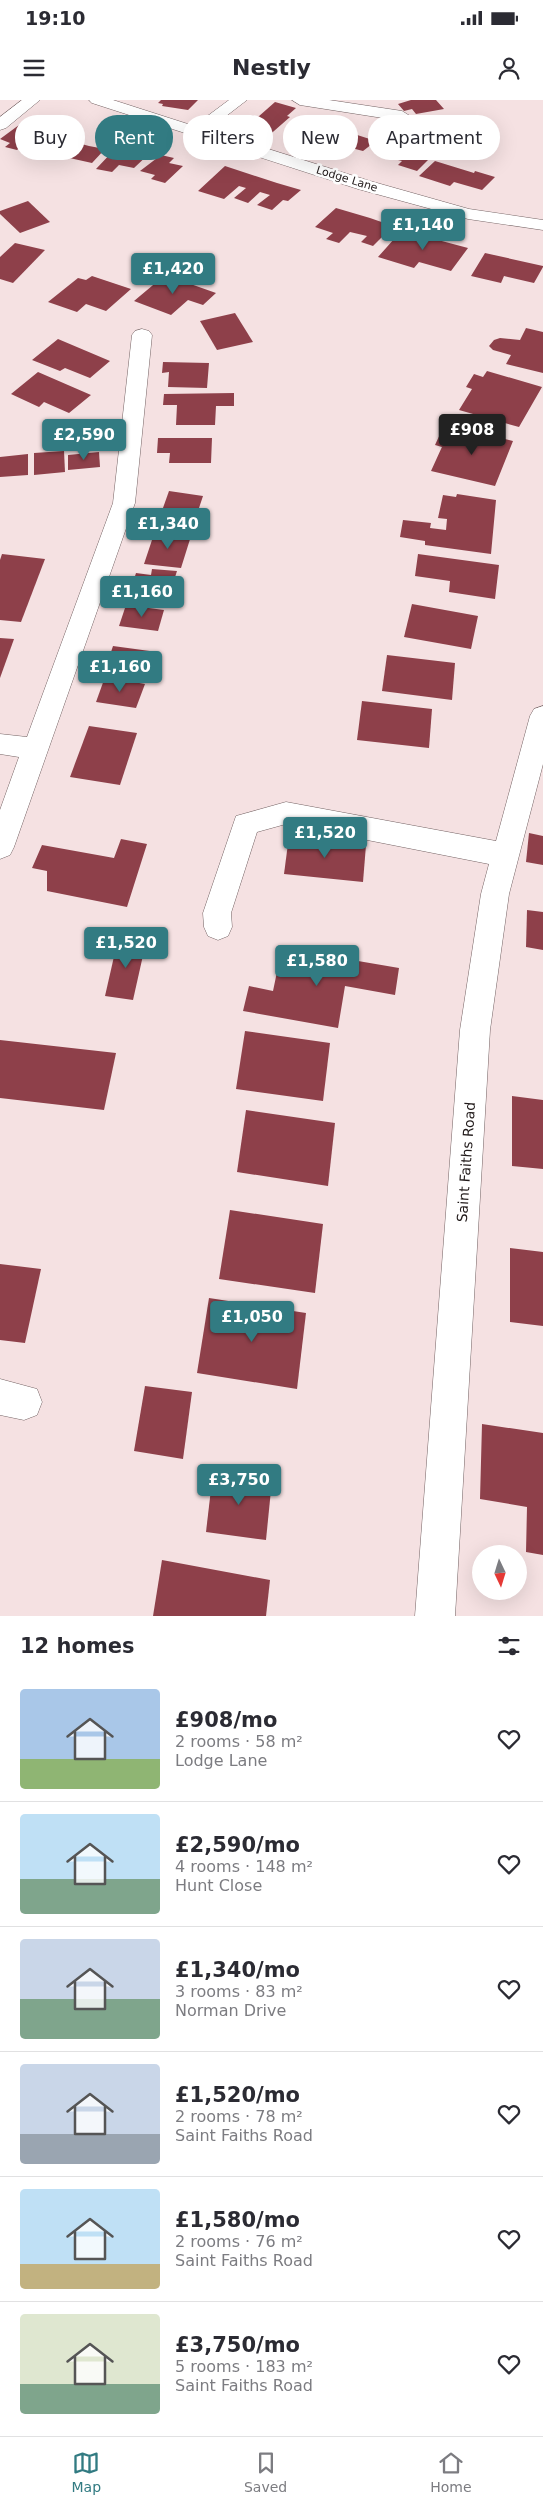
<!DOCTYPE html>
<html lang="en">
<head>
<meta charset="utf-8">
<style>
	body { margin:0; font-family:"DejaVu Sans",sans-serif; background:#f7f7f7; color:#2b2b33; height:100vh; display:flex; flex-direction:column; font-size:19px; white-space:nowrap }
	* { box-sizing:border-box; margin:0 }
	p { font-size:16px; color:#7c7c81 }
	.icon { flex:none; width:28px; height:28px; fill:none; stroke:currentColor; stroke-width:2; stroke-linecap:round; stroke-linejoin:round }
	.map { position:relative; height:1516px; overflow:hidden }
	.panel { display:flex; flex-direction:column; background:#fff; flex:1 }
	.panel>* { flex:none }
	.banner { position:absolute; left:15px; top:15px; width:514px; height:45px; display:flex; gap:10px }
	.needle { width:32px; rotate:176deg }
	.fabs { position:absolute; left:472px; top:1445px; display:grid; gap:10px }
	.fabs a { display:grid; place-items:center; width:55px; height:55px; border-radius:50%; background:#fff; box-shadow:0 5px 20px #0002; font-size:25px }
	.price { position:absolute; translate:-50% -42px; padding:0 11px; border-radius:5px; background:#327b82; color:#fff; font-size:16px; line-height:32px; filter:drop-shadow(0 1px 2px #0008) }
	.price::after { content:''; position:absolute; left:50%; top:30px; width:15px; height:11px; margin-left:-8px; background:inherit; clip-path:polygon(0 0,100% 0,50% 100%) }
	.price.on { background:#222; color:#fff }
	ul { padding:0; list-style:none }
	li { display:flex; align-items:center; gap:15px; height:125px; padding:0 20px }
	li+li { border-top:1px solid #e1e1e2 }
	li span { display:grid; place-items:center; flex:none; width:140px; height:100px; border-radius:5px; color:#555 }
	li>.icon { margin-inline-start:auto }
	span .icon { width:60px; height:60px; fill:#fffc; stroke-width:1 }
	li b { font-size:21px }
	h2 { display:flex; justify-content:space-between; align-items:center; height:60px; padding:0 20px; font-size:21px }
	.tag { padding:0 18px; border-radius:22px; background:#fff; box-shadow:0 5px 20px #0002; font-size:18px; line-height:45px }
	.tag.on { background:#327b82; color:#fff }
	.status { display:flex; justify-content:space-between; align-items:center; height:35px; padding:0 25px; background:#fff; direction:ltr }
	.status svg { height:14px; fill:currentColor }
	header { display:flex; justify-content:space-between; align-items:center; height:65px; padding:0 20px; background:#fff; font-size:22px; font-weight:700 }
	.menu { display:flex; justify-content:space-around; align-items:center; height:70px; border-top:1px solid #e1e1e2; background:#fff; font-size:14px; color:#7c7c81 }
	.menu a { display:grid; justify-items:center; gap:2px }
	.menu .on { color:#327b82 }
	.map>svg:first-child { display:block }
	.building { fill:#8e404a }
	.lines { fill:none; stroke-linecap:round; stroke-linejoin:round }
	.minor-casing { stroke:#746364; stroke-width:1 }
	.minor { fill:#fff; fill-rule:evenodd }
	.labels { text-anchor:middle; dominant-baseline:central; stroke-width:5; stroke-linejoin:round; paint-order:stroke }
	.far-street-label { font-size:11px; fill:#201919; stroke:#fff }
	.street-label { font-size:14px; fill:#201919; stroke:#fff }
</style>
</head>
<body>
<div class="status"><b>19:10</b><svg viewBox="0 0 49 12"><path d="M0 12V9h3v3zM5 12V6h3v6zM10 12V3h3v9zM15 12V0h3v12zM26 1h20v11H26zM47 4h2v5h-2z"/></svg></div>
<header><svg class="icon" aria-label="menu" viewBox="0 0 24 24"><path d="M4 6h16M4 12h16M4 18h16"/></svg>Nestly<svg class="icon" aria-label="person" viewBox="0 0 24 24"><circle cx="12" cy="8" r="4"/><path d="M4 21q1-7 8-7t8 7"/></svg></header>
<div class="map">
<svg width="543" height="1516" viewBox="0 0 543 1516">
	<rect width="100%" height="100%" fill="#f5e1e2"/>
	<g class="building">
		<path d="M161 0H198L188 10 162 6 163 4 158 3Z"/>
		<path d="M411 0H436L444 9 416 14 412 9 404 11 398 4Z"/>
		<path d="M275 2 296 8 287 16 290 17 266 38 248 33 254 28 240 25 251 15 258 17Z"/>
		<path d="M19 25 36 30 33 32 41 34 27 47 22 46 17 50 5 47 10 43 0 39Z"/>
		<path d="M329 26 376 41 363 51 313 38Z"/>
		<path d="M44 36 63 40 49 53 30 49Z"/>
		<path d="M70 41 89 46 105 49 92 63 56 55Z"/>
		<path d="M407 46 434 54 417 71 398 65 402 61 394 59Z"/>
		<path d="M114 50 135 55 140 50 151 52 134 68 119 65 112 72 96 69Z"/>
		<path d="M161 55 174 58 169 63 183 66 165 83 151 79 155 75 140 71Z"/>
		<path d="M435 61 474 73 475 71 495 77 482 90 454 82 450 86 419 76Z"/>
		<path d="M225 66 277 83 301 90 288 101 283 100 272 110 257 105 270 95 260 92 248 103 234 98 246 88 239 86 224 99 198 91Z"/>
		<path d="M28 101 50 122 20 133 0 114V111Z"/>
		<path d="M336 108 370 118 393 126 373 146 361 142 367 136 350 132 339 143 326 139 333 133 315 127Z"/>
		<path d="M403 129 438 140 468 148 451 171 419 162 414 168 378 157Z"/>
		<path d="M15 143 45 150 13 183 0 179V157Z"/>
		<path d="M485 153 543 166V167L534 183 504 176 501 183 471 176Z"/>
		<path d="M165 175 216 193 203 205 188 200 171 215 134 201Z"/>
		<path d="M92 176 131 189 106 211 86 204 77 212 48 202 78 178 86 180Z"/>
		<path d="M235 213 253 242 217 250 200 221Z"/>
		<path d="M526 228 543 232V273L506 264 511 255 493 250 489 246 494 240 500 238 520 240Z"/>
		<path d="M58 239 110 261 90 278 65 268 60 271 32 260Z"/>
		<path d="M163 262 209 263 207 288 168 287 169 272 162 273Z"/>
		<path d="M487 271 542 287 519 327 459 310 472 289 466 287 474 274 483 277Z"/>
		<path d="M38 272 91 295 69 313 44 302 39 307 11 294Z"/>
		<path d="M234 293V306H216L215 325H176L177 305H163L164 294Z"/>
		<path d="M455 327 513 341 495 386 431 371 441 349 442 347 435 345 441 332 451 335Z"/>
		<path d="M158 338H212L211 363H169L170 353H157Z"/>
		<path d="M64 351 65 372 34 375V353Z"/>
		<path d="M99 352 100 367 68 370V355Z"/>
		<path d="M28 354V375L0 377V357Z"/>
		<path d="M169 391 203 396 193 426 158 422Z"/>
		<path d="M457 394 496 400 491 454 425 445V441L400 437 403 420 431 423 430 428 446 430 447 419 438 418 443 395 456 397Z"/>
		<path d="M155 431 191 436 181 468 144 464Z"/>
		<path d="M2 454 45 459 21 522 0 520V460Z"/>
		<path d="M418 454 499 465 495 499 449 492 450 481 415 476Z"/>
		<path d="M152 469 177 471 167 502 128 498 136 473 151 475Z"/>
		<path d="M412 504 478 516 471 549 404 537Z"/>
		<path d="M126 505 164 510 158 531 119 526Z"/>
		<path d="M0 538 14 539 0 578Z"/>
		<path d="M113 546 157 552 150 576 105 570Z"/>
		<path d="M387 555 455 563 452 600 382 591Z"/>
		<path d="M105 577 145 584 136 608 96 602Z"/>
		<path d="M362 601 432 609 429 648 357 640Z"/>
		<path d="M89 626 137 633 120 685 70 677Z"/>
		<path d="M529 733 543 736V765L526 762Z"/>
		<path d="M289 736 366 745 363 782 284 774Z"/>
		<path d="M121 739 147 744 127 807 47 791V771L32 768 42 745 114 758Z"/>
		<path d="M527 810 543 812V850L526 847Z"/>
		<path d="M118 839 146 842 133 900 105 896Z"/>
		<path d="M282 848 399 868 395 895 345 886 338 928 243 911 249 886 273 891Z"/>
		<path d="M245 931 330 943 323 1001 236 989Z"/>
		<path d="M0 940 116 953 104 1010 0 998Z"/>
		<path d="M512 996 543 1000V1069L512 1066Z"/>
		<path d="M246 1010 335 1023 328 1086 237 1072Z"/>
		<path d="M230 1110 323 1124 315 1193 219 1179Z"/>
		<path d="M510 1148 543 1152V1226L510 1222Z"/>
		<path d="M0 1164 41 1169 25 1243 0 1240Z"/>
		<path d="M209 1198 306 1213 297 1289 197 1273Z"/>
		<path d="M145 1286 192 1292 183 1359 134 1351Z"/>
		<path d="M482 1324 543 1333V1455L526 1452 527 1407 480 1399Z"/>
		<path d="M213 1372 272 1380 266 1440 206 1432Z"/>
		<path d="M162 1460 270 1480 266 1516H153Z"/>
	</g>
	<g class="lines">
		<g class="minor-casing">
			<g id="minor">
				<path d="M22 0H40L6 28 0 30V17Z"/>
				<path d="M89 0H113L194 26 229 0H247L208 30 370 81 469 109 543 120V130L468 119 358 89 92 3Z"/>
				<path d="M292 0H329L402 11 410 16 402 21 300 5Z"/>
				<path d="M142 229 149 231 152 235 135 403 14 747 10 755 0 759V710L19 657 0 654V634L27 637 113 403 132 235 135 231Z"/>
				<path d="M543 606V664L509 794 490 930 455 1516H415L460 930 481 794 489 764 286 724 257 732 231 813 232 827 228 836 218 840 208 836 204 827 203 813 236 716 286 702 496 741 530 616 534 609Z"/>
				<path d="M0 1279 37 1289 42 1302 37 1315 24 1320 0 1315Z"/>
			</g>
		</g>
		<use href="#minor" class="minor"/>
	</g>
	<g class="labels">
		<g class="far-street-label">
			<text transform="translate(347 79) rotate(17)">Lodge Lane</text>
		</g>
		<g class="street-label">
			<text transform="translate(466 1062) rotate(-86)">Saint Faiths Road</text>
		</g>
	</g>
</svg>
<div class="fabs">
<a><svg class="needle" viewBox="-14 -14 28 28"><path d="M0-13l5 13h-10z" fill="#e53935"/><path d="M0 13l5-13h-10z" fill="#7c7c81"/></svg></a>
</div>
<b class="price" style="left:423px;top:151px">£1,140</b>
<b class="price" style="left:173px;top:195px">£1,420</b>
<b class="price on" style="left:472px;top:356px">£908</b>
<b class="price" style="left:84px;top:361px">£2,590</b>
<b class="price" style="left:168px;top:450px">£1,340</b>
<b class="price" style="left:142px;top:518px">£1,160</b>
<b class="price" style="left:120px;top:593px">£1,160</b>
<b class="price" style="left:325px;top:759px">£1,520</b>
<b class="price" style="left:126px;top:869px">£1,520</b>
<b class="price" style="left:317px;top:887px">£1,580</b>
<b class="price" style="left:252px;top:1243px">£1,050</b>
<b class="price" style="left:239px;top:1406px">£3,750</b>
<div class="banner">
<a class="tag">Buy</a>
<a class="tag on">Rent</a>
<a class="tag">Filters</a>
<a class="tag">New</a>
<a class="tag">Apartment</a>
</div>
</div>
<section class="panel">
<h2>12 homes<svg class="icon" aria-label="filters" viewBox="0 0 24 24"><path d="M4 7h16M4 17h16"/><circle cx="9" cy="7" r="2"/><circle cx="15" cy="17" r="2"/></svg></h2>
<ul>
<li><span style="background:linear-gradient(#a9c7e8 70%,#8fb573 0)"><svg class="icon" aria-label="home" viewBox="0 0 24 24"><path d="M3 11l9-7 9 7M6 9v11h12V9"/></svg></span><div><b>£908/mo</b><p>2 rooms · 58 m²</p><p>Lodge Lane</p></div><svg class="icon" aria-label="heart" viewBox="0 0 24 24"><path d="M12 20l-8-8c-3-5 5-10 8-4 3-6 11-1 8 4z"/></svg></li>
<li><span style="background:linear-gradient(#bfe0f5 65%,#7fa58c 0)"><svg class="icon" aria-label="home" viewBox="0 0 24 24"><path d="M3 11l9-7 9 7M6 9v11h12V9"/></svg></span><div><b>£2,590/mo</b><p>4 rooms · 148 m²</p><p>Hunt Close</p></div><svg class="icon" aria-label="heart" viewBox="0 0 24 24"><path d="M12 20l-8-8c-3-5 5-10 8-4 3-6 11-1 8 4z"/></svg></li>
<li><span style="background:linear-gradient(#c9d6e8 60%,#7fa58c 0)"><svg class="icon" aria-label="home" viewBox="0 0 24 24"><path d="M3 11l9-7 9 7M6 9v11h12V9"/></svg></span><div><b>£1,340/mo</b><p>3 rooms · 83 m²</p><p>Norman Drive</p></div><svg class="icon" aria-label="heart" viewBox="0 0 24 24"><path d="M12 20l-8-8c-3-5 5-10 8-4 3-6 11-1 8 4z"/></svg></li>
<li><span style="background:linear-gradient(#c9d6e8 70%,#9aa5b1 0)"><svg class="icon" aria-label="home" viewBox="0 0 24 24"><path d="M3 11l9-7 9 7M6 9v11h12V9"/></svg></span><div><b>£1,520/mo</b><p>2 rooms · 78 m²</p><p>Saint Faiths Road</p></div><svg class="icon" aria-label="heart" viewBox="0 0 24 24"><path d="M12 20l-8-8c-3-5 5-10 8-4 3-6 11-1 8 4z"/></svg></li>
<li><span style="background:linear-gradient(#bfe0f5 75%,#c2b280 0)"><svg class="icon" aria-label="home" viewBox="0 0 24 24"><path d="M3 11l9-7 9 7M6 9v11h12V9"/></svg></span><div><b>£1,580/mo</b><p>2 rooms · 76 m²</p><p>Saint Faiths Road</p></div><svg class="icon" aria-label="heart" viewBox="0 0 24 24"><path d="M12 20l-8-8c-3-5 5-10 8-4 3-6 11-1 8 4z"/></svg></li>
<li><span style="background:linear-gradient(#dfe7d0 70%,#7fa58c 0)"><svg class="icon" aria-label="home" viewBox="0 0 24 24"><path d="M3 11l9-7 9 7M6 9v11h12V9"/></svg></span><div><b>£3,750/mo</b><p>5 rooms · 183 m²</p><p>Saint Faiths Road</p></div><svg class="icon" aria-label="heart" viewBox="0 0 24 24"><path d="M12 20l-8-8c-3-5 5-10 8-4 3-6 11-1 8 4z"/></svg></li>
</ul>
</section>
<nav class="menu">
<a class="on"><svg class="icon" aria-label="map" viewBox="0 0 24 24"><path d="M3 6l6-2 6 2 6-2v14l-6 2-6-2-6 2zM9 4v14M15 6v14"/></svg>Map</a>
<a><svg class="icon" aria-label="saved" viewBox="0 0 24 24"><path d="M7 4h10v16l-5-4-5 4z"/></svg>Saved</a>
<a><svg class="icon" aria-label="home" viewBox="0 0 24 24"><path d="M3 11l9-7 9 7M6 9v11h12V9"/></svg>Home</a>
</nav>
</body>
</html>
